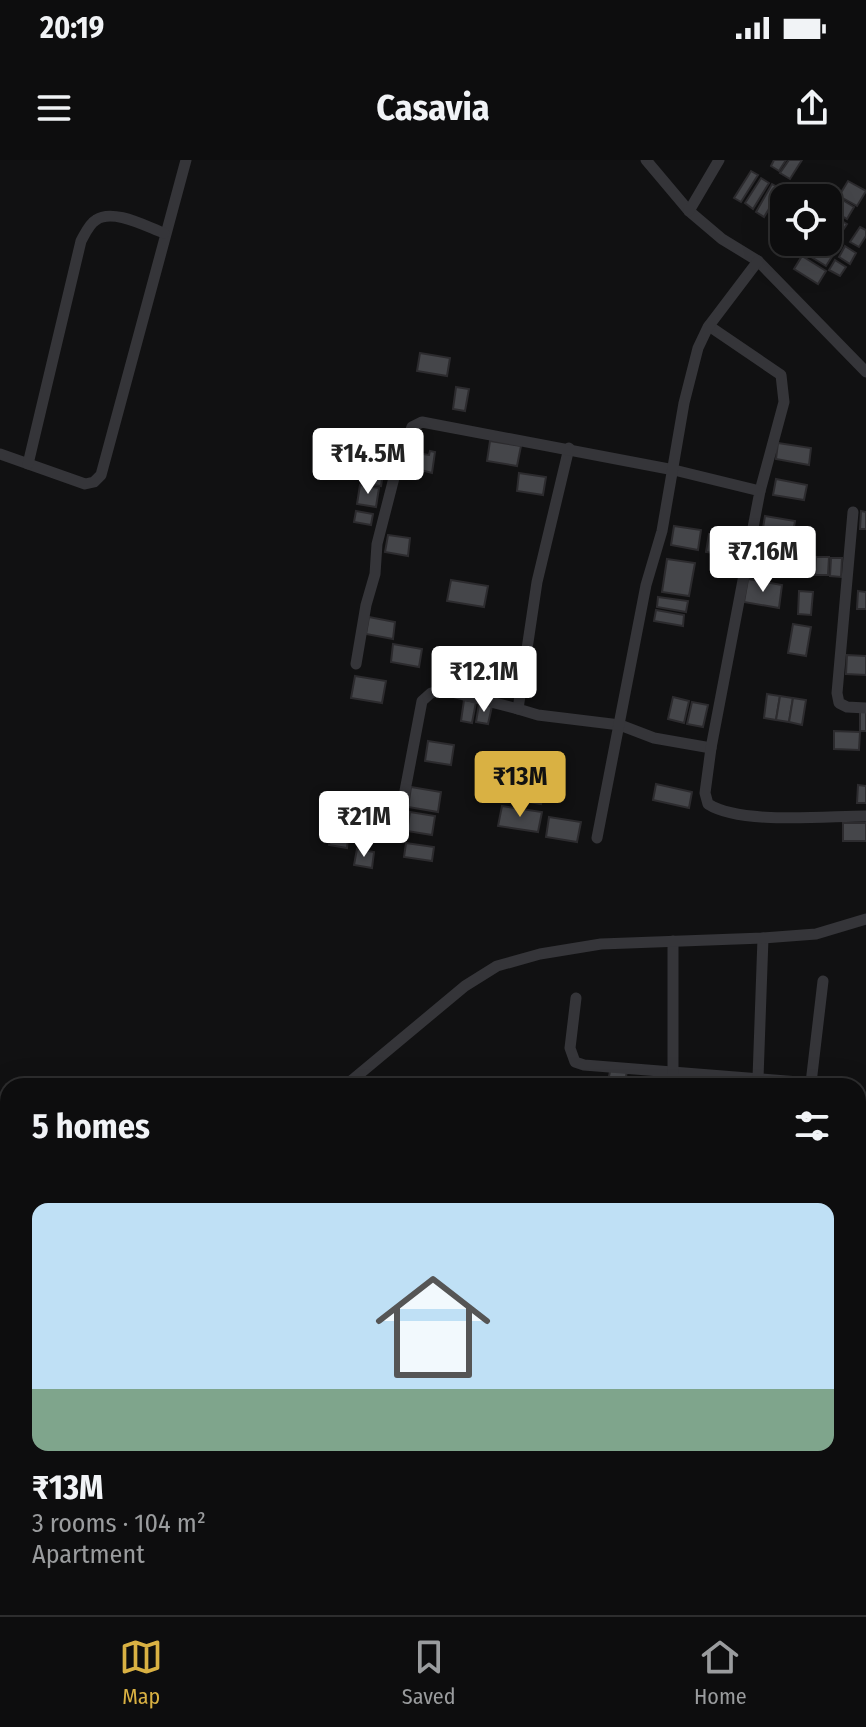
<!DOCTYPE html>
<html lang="en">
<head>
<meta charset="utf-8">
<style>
	body { margin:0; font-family:"Fira Sans Condensed",sans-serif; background:#161617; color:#f1f3f6; height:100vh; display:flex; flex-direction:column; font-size:30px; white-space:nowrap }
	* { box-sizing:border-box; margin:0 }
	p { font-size:26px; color:#9a9c9e }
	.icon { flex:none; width:44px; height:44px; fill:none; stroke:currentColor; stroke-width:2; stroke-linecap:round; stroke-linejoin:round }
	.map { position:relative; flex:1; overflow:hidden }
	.details { position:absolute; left:0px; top:918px; width:866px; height:538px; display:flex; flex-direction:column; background:#0d0d0e; border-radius:24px 24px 0 0; box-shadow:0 8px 32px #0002,0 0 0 2px #2d2d2e }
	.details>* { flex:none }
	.controls { position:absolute; left:770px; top:24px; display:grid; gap:16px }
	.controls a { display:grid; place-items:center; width:72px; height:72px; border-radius:16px; background:#0d0d0e; box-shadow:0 8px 32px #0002,0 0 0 2px #2d2d2e; font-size:40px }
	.price { position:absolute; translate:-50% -68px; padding:0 18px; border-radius:8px; background:#fff; color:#222; font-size:26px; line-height:52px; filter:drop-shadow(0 2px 4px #0008) }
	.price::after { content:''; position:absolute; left:50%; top:48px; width:24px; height:18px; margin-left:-12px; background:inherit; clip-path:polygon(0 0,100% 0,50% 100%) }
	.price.on { background:#d9b143; color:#111 }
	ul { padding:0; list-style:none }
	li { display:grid; align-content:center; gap:16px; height:424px; padding:0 32px }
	li span { display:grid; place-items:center; height:248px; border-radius:16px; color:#555 }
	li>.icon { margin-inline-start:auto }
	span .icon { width:144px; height:144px; fill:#fffc; stroke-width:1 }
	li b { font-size:34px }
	h2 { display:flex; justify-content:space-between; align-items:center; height:96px; padding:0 32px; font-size:34px }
	.status { display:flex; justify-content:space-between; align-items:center; height:56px; padding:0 40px; background:#0d0d0e; direction:ltr }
	.status svg { height:22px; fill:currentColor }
	header { display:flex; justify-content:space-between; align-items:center; height:104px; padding:0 32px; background:#0d0d0e; font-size:36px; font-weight:700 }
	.tab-bar { display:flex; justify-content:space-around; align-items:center; height:112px; border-top:2px solid #2d2d2e; background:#0d0d0e; font-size:22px; color:#9a9c9e }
	.tab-bar a { display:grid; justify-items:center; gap:4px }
	.tab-bar .on { color:#d9b143 }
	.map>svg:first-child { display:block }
	.building { fill:#45464a; stroke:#2c2b2e; stroke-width:2 }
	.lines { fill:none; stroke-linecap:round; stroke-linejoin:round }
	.minor { stroke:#353539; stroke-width:11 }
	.secondary { stroke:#414247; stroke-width:16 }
</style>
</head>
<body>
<div class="status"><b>20:19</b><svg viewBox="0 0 49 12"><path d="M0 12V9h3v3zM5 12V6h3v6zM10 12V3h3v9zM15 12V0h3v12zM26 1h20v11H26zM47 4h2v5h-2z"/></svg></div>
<header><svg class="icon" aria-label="menu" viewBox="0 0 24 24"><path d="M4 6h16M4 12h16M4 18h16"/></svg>Casavia<svg class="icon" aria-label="share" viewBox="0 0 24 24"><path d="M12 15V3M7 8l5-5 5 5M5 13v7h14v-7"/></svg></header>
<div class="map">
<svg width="866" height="1455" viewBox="0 0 866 1455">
	<rect width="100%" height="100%" fill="#111112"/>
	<g class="building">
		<path d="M774 0H786L779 11 771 6Z"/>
		<path d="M789 0H802L790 19 780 13Z"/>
		<path d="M751 11 758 15 741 42 734 38Z"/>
		<path d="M761 18 769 23 753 49 745 43Z"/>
		<path d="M848 21 866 31 857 46 839 36Z"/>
		<path d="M772 24 781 29 764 57 756 52Z"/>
		<path d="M836 36 854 47 847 59 829 48Z"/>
		<path d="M828 53 847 64 837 79 828 73Z"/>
		<path d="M860 67 866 70V76L859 87 850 82Z"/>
		<path d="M809 82 833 95 826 106 803 92Z"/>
		<path d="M845 86 856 93 850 104 839 97Z"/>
		<path d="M802 96 826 111 818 124 794 109Z"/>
		<path d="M835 100 846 107 840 116 829 110Z"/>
		<path d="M420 193 450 198 447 216 417 211Z"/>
		<path d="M456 227 469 229 465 251 453 249Z"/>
		<path d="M371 279 388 282 383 308 367 306Z"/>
		<path d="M490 281 521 286 517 306 487 301Z"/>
		<path d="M778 283 811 288 809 305 776 299Z"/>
		<path d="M430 291 435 292 432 313 406 306 408 292 429 295Z"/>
		<path d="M363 310 383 314 381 326 361 323Z"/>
		<path d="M519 313 546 317 543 335 517 331Z"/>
		<path d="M776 319 807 325 804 340 773 335Z"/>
		<path d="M360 325 379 328 376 347 357 344Z"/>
		<path d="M356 351 373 354 371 365 354 362Z"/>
		<path d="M861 351 866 352V369H860Z"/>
		<path d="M765 356 795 361 793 373 763 368Z"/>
		<path d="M674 366 701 370 698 390 671 385Z"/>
		<path d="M709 374 735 378 732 396 706 392Z"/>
		<path d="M767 374 794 379 791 398 764 394Z"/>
		<path d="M388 375 410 378 408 396 385 392Z"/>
		<path d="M816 397H829L828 415H815Z"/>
		<path d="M831 398H842L841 417 830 416Z"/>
		<path d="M667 399 695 403 689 436 662 432Z"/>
		<path d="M748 419 782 425 779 448 744 442Z"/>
		<path d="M451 420 488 426 484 447 447 441Z"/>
		<path d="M799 431 813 432 811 455 798 454Z"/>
		<path d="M858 431 866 432V449H857Z"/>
		<path d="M658 437 688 441 686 452 657 447Z"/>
		<path d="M656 450 684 455 683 466 654 461Z"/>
		<path d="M369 457 395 462 393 479 366 474Z"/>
		<path d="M793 464 811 467 806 496 788 493Z"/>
		<path d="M393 484 422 489 419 507 391 502Z"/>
		<path d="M442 490 475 496 472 518 438 513Z"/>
		<path d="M847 495 866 496V515L846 514Z"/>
		<path d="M355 516 386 521 382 543 351 538Z"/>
		<path d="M767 534 780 536 776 560 764 558Z"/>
		<path d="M780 536 793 538 789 562 776 560Z"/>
		<path d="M673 537 689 541 684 563 668 559Z"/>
		<path d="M793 538 806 540 802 565 789 562Z"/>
		<path d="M464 540 476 542 472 563 461 561Z"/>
		<path d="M692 542 708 545 703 567 687 564Z"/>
		<path d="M479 544 492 546 488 564 476 562Z"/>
		<rect x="860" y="551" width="6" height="20"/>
		<path d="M834 571 860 572 859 590 834 589Z"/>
		<path d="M428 581 454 585 451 605 425 601Z"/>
		<path d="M512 603 530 606 528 619 545 622 541 644 506 638Z"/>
		<path d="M656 624 692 632 689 648 653 640Z"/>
		<path d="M858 625 866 626V643H857Z"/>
		<path d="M411 627 441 632 438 652 408 647Z"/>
		<path d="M502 646 542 652 538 672 498 666Z"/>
		<path d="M410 652 435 656 432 675 407 671Z"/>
		<path d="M549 657 581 662 577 682 546 677Z"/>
		<rect x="843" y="663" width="23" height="18"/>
		<path d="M332 667 349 670 347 688 329 685Z"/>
		<path d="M406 683 434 687 432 701 404 697Z"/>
		<path d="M357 689 374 692 372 708 354 705Z"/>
		<path d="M611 907 627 910 625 924 608 921Z"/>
		<path d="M860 1259 866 1261V1273L858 1270Z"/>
		<path d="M0 1273 8 1276V1290L2 1310Z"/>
		<path d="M858 1274 866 1277V1291L858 1288Z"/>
		<path d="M0 1362 8 1365 4 1378 0 1376Z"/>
	</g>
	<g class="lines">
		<g class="minor">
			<path d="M646 0 689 51 722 79 758 101 866 212"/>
			<path d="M689 51 719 0"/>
			<path d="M709 166 781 215 784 242 760 331"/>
			<path d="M569 288 537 422 518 549 538 555 620 565 654 578 711 588"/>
			<path d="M0 294 85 324 94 322 101 315 186 0"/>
			<path d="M28 304 81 81C85 74 89 64 96 60 113 48 147 67 164 73"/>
			<path d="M853 352 837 533 839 543 847 547 866 548"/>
			<path d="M356 504 366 445 375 414 377 384 396 310 412 267 422 262 674 310 760 331 711 588 705 633 708 644C741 665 825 656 866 656"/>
			<path d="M404 636 422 541 431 533 444 530 518 549"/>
			<path d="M597 678 646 425 662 371 684 243 698 188 708 167 758 101"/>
			<path d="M576 838 570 888 575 902 584 905 811 923 826 926"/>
			<path d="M673 912V781"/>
			<path d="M758 918 763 778"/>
			<path d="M811 923 823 821"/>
			<path d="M345 926 465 826 497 806 540 794 601 784 763 778 816 774 866 759"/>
			<path d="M858 937 866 942"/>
			<path d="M0 958 8 963"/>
			<path d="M0 1059 8 1061"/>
			<path d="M0 1159 8 1160"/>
			<path d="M858 1159 866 1162"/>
			<path d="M0 1236 8 1211"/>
			<path d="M858 1241 866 1245"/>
			<path d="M0 1325 8 1328"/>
			<path d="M858 1367 866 1348"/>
			<path d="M858 1419 866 1422"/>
			<path d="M47 1448 62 1455"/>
			<path d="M645 1448 666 1455"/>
			<path d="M157 1455 158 1448"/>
			<path d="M739 1455 741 1448"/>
		</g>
		<g class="secondary">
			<path d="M858 992 866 981"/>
			<path d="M533 1455 537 1448"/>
		</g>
	</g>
</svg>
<div class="controls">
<a><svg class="icon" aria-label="locate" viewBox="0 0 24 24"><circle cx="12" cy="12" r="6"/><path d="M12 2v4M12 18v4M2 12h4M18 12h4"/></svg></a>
</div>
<b class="price" style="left:368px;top:336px">₹14.5M</b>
<b class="price" style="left:763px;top:434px">₹7.16M</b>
<b class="price" style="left:484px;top:554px">₹12.1M</b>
<b class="price on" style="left:520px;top:659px">₹13M</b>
<b class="price" style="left:364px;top:699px">₹21M</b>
<section class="details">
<h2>5 homes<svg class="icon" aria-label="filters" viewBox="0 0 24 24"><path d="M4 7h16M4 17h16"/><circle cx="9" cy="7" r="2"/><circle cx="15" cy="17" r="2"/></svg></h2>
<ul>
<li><span style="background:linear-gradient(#bfe0f5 75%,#7fa58c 0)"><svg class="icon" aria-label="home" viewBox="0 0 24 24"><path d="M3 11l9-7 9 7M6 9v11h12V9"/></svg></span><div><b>₹13M</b><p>3 rooms · 104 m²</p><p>Apartment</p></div></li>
</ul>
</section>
</div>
<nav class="tab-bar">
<a class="on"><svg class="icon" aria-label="map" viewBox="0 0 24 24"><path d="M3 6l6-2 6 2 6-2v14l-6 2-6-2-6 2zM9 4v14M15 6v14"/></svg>Map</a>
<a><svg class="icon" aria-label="saved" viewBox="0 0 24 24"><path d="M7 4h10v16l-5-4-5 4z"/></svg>Saved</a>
<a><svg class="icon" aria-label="home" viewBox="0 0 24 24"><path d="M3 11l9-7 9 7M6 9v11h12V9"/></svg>Home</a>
</nav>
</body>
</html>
